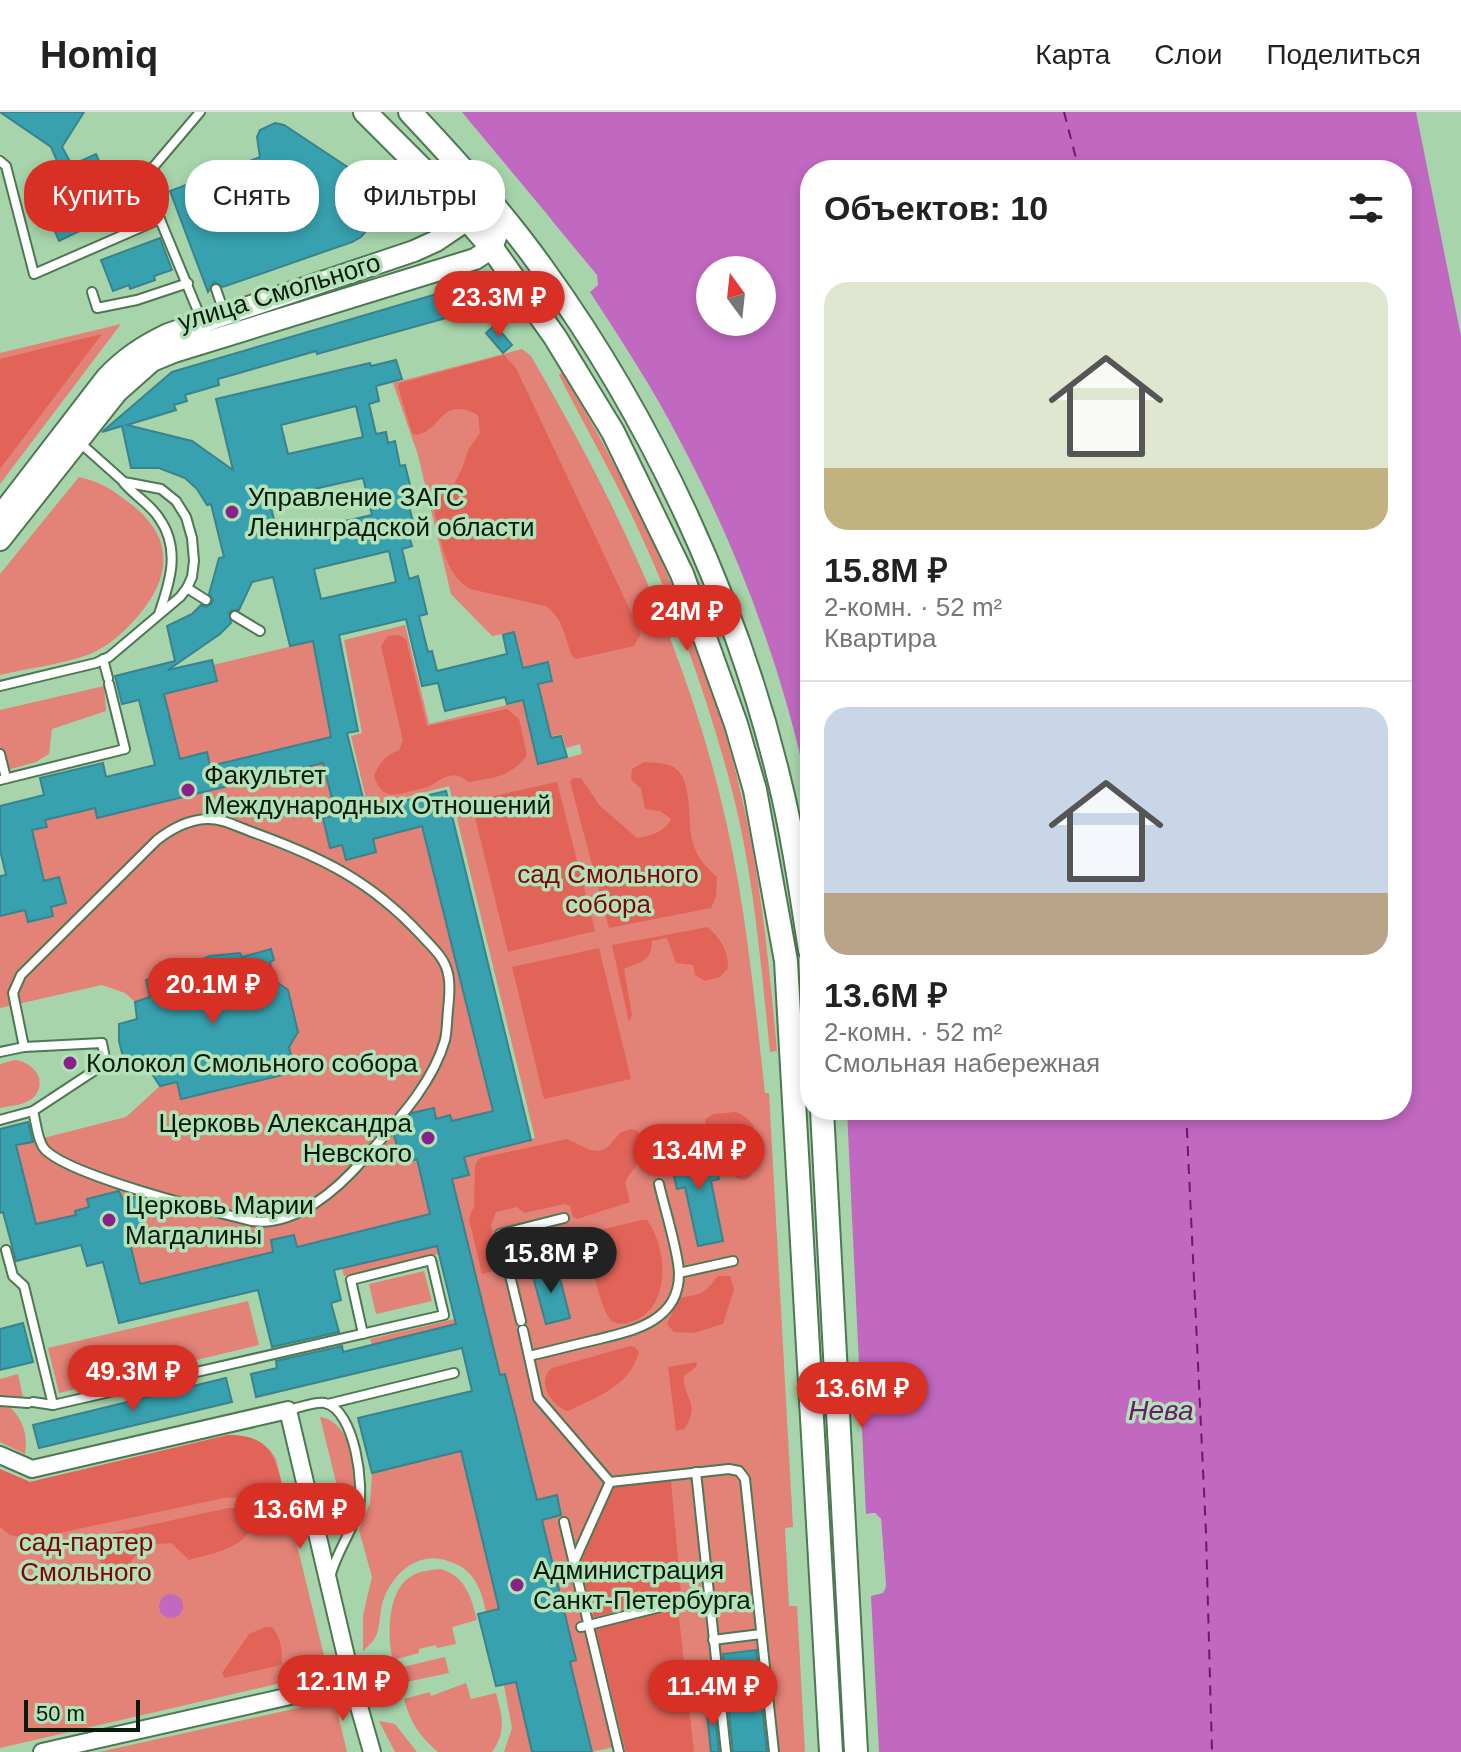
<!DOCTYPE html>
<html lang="ru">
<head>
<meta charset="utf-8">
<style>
	body { margin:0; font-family:Helvetica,sans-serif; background:#f2f2f2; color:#222; height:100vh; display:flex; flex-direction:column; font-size:30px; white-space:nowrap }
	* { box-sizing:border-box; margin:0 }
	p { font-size:26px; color:#767676 }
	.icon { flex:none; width:44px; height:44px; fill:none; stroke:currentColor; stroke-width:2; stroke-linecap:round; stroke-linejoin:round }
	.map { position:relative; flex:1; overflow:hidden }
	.sheet { position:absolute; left:800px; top:48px; width:612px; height:960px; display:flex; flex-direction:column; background:#fff; border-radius:32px; box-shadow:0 4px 12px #0003 }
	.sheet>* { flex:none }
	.hud { position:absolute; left:24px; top:48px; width:656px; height:72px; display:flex; gap:16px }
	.needle { width:52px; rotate:345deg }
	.fabs { position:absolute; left:696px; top:144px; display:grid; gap:16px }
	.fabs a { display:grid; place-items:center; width:80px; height:80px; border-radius:50%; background:#fff; box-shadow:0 4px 12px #0003; font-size:40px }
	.scale { position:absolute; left:24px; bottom:20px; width:116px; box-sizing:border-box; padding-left:8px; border:4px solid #0a1b0d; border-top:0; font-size:22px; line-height:28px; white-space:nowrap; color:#0a1b0d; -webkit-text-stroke:6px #b3e1b8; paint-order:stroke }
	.price { position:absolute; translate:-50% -68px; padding:0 18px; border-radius:28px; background:#d93025; color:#fff; font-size:26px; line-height:52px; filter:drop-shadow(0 2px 4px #0008) }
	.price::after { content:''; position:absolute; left:50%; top:48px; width:24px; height:18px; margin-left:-12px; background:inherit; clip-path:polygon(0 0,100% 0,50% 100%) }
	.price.current { background:#222; color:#fff }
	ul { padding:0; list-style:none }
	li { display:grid; align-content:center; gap:16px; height:424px; padding:0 24px }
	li+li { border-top:2px solid #e0e0e0 }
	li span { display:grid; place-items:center; height:248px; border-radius:24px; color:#555 }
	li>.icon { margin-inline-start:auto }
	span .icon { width:144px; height:144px; fill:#fffc; stroke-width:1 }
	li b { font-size:34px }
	h2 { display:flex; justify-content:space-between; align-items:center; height:96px; padding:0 24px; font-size:34px }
	.pill { padding:0 28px; border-radius:32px; background:#fff; box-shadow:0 4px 12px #0003; font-size:28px; line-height:72px }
	.pill.current { background:#d93025; color:#fff }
	header { display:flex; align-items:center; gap:48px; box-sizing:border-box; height:112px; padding:0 40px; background:#fff; border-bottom:2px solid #e0e0e0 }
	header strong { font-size:38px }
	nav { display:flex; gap:44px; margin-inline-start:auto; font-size:28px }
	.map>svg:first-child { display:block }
	.green { fill:#e38277; fill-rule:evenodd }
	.forest { fill:#e26459 }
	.water { fill:#c168c0; fill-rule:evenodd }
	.pier { fill:#a7d4ab }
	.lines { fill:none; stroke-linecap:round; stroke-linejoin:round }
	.ferry { stroke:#6b196c; stroke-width:2; stroke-dasharray:10 8; stroke-linecap:butt }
	.building { fill:#38a1af; stroke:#39838d; stroke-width:2; fill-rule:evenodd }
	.service-casing { stroke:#4e7853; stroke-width:12 }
	.minor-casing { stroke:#4e7853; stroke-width:20 }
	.tertiary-casing { stroke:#4e7853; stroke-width:24 }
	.secondary-casing { stroke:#4e7853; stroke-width:26 }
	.service { stroke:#fff; stroke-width:8 }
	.minor { stroke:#fff; stroke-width:16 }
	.tertiary { stroke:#fff; stroke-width:20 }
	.secondary { stroke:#fff; stroke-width:22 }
	.poi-dot { fill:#882289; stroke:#b3e1b8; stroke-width:3 }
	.labels { text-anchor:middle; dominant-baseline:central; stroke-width:7; stroke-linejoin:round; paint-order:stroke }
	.street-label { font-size:26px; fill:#0a1b0d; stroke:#b3e1b8 }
	.poi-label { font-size:26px; fill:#0a1b0d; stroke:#b3e1b8; text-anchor:start }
	.park-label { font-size:26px; fill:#80050a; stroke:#b3e1b8 }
	.water-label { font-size:28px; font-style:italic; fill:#6b196c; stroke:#b3e1b8 }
</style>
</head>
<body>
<header>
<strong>Homiq</strong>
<nav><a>Карта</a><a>Слои</a><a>Поделиться</a></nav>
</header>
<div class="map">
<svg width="1461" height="1640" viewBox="0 0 1461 1640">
	<rect width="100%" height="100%" fill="#a7d4ab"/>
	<g class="green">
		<path d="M121 212 0 372V241Z"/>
		<path d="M522 237 531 244C612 383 683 530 721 688 745 784 754 883 765 981H769L793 1415 785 1416 789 1494H797L805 1640H616L614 1635 592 1640 570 1550 576 1547 540 1402 548 1406 561 1403 557 1384 538 1393 505 1263H500L452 1067 468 1063 464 1045 535 1026 449 674 368 695 351 624 362 621 344 528 405 513 429 612 523 589 538 653 582 642 580 632 566 636 562 622 551 625 539 573 553 569 549 549 524 555 515 520 492 524 451 482 418 343 393 271Z"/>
		<path d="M562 260C641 392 706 531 741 682 761 766 769 853 777 939L770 940C761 854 754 765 733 682 710 592 678 503 639 419 615 366 585 315 559 263Z"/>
		<path d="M79 365C100 370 110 376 127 389 173 422 174 462 138 504 125 519 109 534 90 542 64 552 28 556 0 563V462Z"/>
		<path d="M313 529 331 625 210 654 206 640 180 647 164 582 217 569 213 553Z"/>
		<path d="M104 574 106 599 52 617 49 642 36 650 0 660V598Z"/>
		<path d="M323 651 336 703 323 707 330 735 342 733 346 747 376 740 373 727 422 714 493 999 452 1009 450 1003 436 1007 433 996 404 1003 406 1013 393 1016 402 1051 417 1047 430 1102 297 1135 293 1123 271 1128 273 1140 140 1172 128 1123 121 1079 88 1086 89 1095 75 1099 76 1103 36 1112 16 1033 126 1005 160 974 177 970 182 987 295 960 288 930 293 929 298 920 288 878 279 872H275L270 850 274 848 270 838 156 862 150 885 135 890 125 881 102 873 0 896V804L25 798 29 810 53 804 51 795 66 791 59 766 44 769 32 718 46 715 45 708 95 696 97 705Z"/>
		<path d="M15 948C34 950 49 970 33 986 25 993 10 994 0 996V952Z"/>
		<path d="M437 1134 439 1142 344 1164 342 1156Z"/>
		<path d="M424 1159 432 1189 376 1202 369 1172Z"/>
		<path d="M248 1189 259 1233 59 1281 48 1236Z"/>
		<path d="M455 1207 456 1212 372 1233 370 1227Z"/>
		<path d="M18 1262 23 1285 0 1284V1267Z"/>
		<path d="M0 1294H9C23 1308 28 1322 25 1342L0 1330Z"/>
		<path d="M320 1305C359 1311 360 1383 346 1411Z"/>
		<path d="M228 1323C249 1323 266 1329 276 1347L328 1560 0 1636V1357L30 1370ZM172 1482 178 1484 182 1500 170 1506 164 1504 159 1492 160 1488Z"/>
		<path d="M461 1339 499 1497 486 1500C481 1476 474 1457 448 1449 418 1438 392 1462 383 1489 379 1501 381 1515 375 1526 373 1530 367 1535 363 1539V1503L372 1465 359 1418 370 1391 372 1361Z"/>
		<path d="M441 1457C466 1465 471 1485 477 1508L452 1515 456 1532 437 1536 436 1533 419 1537V1541L393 1548C387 1526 387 1479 410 1465 419 1459 430 1458 441 1457Z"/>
		<path d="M445 1545 449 1561 406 1570 403 1555Z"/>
		<path d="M516 1570 532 1640H504L512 1616 504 1573Z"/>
		<path d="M466 1571 471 1587 496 1581C502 1603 507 1620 492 1640H438C420 1625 410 1610 404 1587L430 1580 431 1584Z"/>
		<path d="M330 1589 335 1590 347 1640H99Z"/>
		<path d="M379 1609 395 1612 417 1640H395Z"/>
	</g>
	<g class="forest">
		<path d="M102 222 0 357V247Z"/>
		<path d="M504 243 516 256 639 517 640 523 634 534 576 547 572 544C564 525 564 506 545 494L470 477C443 460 441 427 434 398L441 384 454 372 462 357 468 338 480 321 478 303C439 283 443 320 415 323L412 321 398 275 400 271Z"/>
		<path d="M398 523 406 527 427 614 507 597 519 607 527 643C510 666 495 665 468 670 452 656 443 667 428 675 422 677 414 678 408 680 389 685 381 684 374 664 380 650 386 643 399 638L403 629 381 534 388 524Z"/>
		<path d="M644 650C655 651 665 650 675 656 694 669 686 713 694 734 698 747 707 756 717 765L716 785 711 796 609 816 570 670 573 666H581L600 694 637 726C650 724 665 720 671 707L660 699 645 697 641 677 631 667 632 657Z"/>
		<path d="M557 670 595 819 508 840 471 689Z"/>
		<path d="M708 815C721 828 728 837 728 856L720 865 705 869 695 863 693 853 676 851 667 826 652 829C651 851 642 849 624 857L632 903 629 910 612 833Z"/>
		<path d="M599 836 631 967 544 987 512 855Z"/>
		<path d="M736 1000C767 1013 755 1038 751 1064L745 1068 738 1067 734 1062 726 1029 707 1020 705 1008 713 1002Z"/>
		<path d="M630 1017 637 1018C653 1043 636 1050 625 1070L630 1090 577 1107 573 1105 570 1094 565 1092 524 1101 517 1095 496 1100 491 1113 500 1151 499 1157 482 1162 469 1107 474 1094 475 1053 480 1046 567 1027 590 1038 600 1039 608 1035 620 1021Z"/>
		<path d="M642 1108H647C668 1136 672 1198 630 1210 625 1212 618 1213 612 1209 600 1200 590 1143 585 1126L587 1121Z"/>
		<path d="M718 1164H730L734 1177 723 1212 694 1221 674 1220 667 1212 679 1186C702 1182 703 1183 718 1164Z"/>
		<path d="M630 1234 635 1235 639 1240C630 1274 597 1285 568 1299 552 1295 535 1269 552 1256Z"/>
		<path d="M697 1250 696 1255 684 1264C683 1287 702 1292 684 1317L676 1319 668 1255Z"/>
		<path d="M228 1323C267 1323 274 1340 282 1373L256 1385 224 1386 31 1427 10 1423 0 1415V1357L30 1370Z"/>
		<path d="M671 1368 681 1481 594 1505 580 1452 613 1374Z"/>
		<path d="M228 1396H240L253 1406C251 1436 213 1441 189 1448L171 1431C144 1433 136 1436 127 1461L108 1466 104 1464 95 1428 99 1424Z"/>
		<path d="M678 1496 694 1640H626L596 1517Z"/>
		<path d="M266 1515H272C280 1524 284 1541 281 1553L225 1566 222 1561 249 1522Z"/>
	</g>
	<g class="water">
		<path d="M462 0H1416L1461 224V1640H879L871 1484 885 1478 886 1474 881 1407 875 1401 866 1402 847 998H1402V58H810V688C785 563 739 439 679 327 653 276 621 228 590 180L598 173 597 163ZM710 158H762V210H710Z"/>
		<circle cx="171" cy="1494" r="12"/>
	</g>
	<g class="pier">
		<path d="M484 27 551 107 548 110 481 29Z"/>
		<path d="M875 1401 881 1407 886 1474 883 1481 871 1484V1480L880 1478 882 1474 878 1408 874 1405 866 1406V1402Z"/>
	</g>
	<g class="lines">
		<g class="ferry">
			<path d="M1064 0 1079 58"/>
			<path d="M1186 998 1206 1421 1212 1640"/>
		</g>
	</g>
	<g class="building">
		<path d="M0 0H84L62 35 72 53 96 42 122 99 59 129 34 71 61 58 51 35Z"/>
		<path d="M275 11 284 13 364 66 374 82 376 92 374 110 361 125 352 130 223 175 214 170 208 180 170 79 260 45 257 25 260 18Z"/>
		<path d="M160 126 172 158 154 164 155 168 130 177 129 173 113 179 101 148Z"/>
		<path d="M457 176 466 177 482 196 317 242 316 239 218 267 219 273 185 283 187 289 174 293 176 298 127 313 192 329 233 358 216 287 370 251 371 254 396 248 402 267 376 274 379 289 369 292 376 322 386 320 388 331 395 329 400 354 405 353 415 393 409 394 416 422 409 424 412 434 402 437 409 467 418 464 427 502 419 504 428 540 432 539 437 559 507 542 503 523 514 520 523 556 548 550 552 569 538 572 551 626 561 624 567 645 538 652 523 588 507 592 505 585 445 599 438 571 422 574 406 507 339 523 358 619 347 621 366 698 446 679 531 1028 464 1045 469 1063 452 1067 500 1263 505 1262 537 1388 557 1383 561 1403 542 1408 576 1548 570 1550 592 1640H532L516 1570 496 1574 478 1502 499 1497 461 1339 372 1361 358 1306 472 1279 462 1236 256 1285 251 1262 277 1256 276 1249 342 1234 343 1240 456 1212 437 1134 334 1158 341 1188 331 1191 339 1220 272 1235 258 1178 119 1211 103 1150 87 1154 81 1133 16 1149 3 1100 0 1101V1017L28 1010 33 1030 16 1033 36 1112 76 1103 75 1099 89 1095 87 1087 119 1079 123 1088 136 1085 144 1119 128 1123 140 1172 273 1140 271 1128 294 1123 297 1135 430 1102 417 1047 402 1052 394 1023 406 1013 405 1010 412 1001 434 996 436 1007 450 1003 452 1009 493 999 422 714 373 727 376 740 346 748 342 733 330 736 323 706 336 703 323 651 97 706 95 696 45 708 47 715 32 718 44 769 59 765 66 791 51 795 53 804 28 810 25 798 0 804V764L6 763 0 738V694L44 683 40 666 103 651 106 665 155 653 139 588 122 592 115 564 175 549 167 514 192 502 201 493 206 495 211 492 213 488 209 482 219 446 224 445 211 392 207 393 197 377 185 366 159 356H131L122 314 102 320 172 260ZM356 294 363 325 288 342 281 313ZM363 366 372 403 278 424 269 387ZM389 439 396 470 321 487 314 457ZM273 465 290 534 313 529 331 625 210 654 207 640 180 647 164 582 217 569 212 548 168 558 220 522 231 511 229 501 232 498H239L252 470Z"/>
		<path d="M495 213 512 233 503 241 486 221Z"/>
		<path d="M271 837 274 848 270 850 274 868 288 878 298 920 289 935 295 960 181 987 177 970 160 974 150 959 134 961 123 945 119 929V912L137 907 135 890 150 885 146 868 157 865 156 862 181 856 210 844 240 841 242 845Z"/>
		<path d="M696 1032 698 1041 713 1038 719 1067 711 1069 723 1129 698 1134 685 1075 677 1077 670 1047 685 1043 683 1035Z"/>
		<path d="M557 1155 570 1206 546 1212 532 1161Z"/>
		<path d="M23 1211 33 1250 0 1258V1217Z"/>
		<path d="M226 1266 232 1290 39 1336 33 1313Z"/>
		<path d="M756 1538 767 1640H733L723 1542Z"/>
		<path d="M714 1591 719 1640H711L706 1592Z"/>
	</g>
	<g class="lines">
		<g class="service-casing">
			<g id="service">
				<path d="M200 0 150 59 146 67 147 76 202 209"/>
				<path d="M0 49 6 54 34 162 160 107"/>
				<path d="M216 177 225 203"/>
				<path d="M92 180 97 196 137 188 188 171"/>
				<path d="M124 371C135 384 150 392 159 406 181 437 170 470 159 502"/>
				<path d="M187 476 206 488"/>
				<path d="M235 504 260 519"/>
				<path d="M103 547 108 566"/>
				<path d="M0 574 96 551 109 545 180 485 187 476 192 465 194 449 192 426 186 405 176 389 161 377 124 370 78 329"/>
				<path d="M0 642 6 666"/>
				<path d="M0 668 125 637 109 572"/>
				<path d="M24 935 13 881 21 863 157 728C171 717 188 708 206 707 222 706 238 715 252 720 321 745 370 768 421 823 432 835 445 846 448 862 451 874 449 886 448 898 447 908 447 919 445 928 432 974 394 1012 364 1047 337 1078 295 1115 252 1109 215 1100 61 1062 43 1035 37 1026 36 1010 33 999"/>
				<path d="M0 940 24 935 102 931 106 951 33 999 0 1008"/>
				<path d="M6 1138 13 1164 24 1174 53 1293"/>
				<path d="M679 1161 733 1149"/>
				<path d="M521 1209 500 1122 564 1106"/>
				<path d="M523 1218 538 1286 610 1370 729 1357 739 1359 745 1367 774 1640"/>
				<path d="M529 1244C551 1239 573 1233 595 1228 632 1219 679 1210 679 1162 679 1141 664 1095 659 1072"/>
				<path d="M0 1289 28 1291"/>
				<path d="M33 1290 53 1293 444 1203 431 1148 351 1168 363 1222"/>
				<path d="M328 1292 454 1261"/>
				<path d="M288 1298C299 1296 315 1289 325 1291 355 1298 365 1375 358 1399 351 1421 337 1440 331 1462"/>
				<path d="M696 1360 726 1640"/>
				<path d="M564 1410 619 1640"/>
				<path d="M574 1450 610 1370"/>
				<path d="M581 1515 684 1489"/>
				<path d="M713 1528 761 1522"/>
			</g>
		</g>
		<g class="minor-casing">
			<g id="minor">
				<path d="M0 1343 32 1357 288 1298 352 1570 372 1640"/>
				<path d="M42 1640 352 1570"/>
			</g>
		</g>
		<g class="tertiary-casing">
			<path id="tertiary" d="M0 404 106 266C125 246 143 234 168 222L414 139 436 129 467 108 503 106 492 136 475 147 174 240 152 249 117 280 0 428"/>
		</g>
		<g class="secondary-casing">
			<g id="secondary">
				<path d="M365 0 435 70 492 136 555 225 613 320 682 462 736 612 755 678 786 849 831 1640"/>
				<path d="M410 0C457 50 503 101 543 157 652 308 737 490 780 671 794 726 801 783 810 838"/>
				<path d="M822 998 856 1640"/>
			</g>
		</g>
		<use href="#service" class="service"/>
		<use href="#minor" class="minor"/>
		<use href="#tertiary" class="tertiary"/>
		<use href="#secondary" class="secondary"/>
	</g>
	<g class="poi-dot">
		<circle cx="232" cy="400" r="8"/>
		<circle cx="188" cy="678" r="8"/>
		<circle cx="70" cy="951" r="8"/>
		<circle cx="428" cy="1026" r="8"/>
		<circle cx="109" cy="1108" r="8"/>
		<circle cx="517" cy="1473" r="8"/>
	</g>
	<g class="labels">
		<g class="street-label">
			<text transform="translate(279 180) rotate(-17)">улица Смольного</text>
		</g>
		<g class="poi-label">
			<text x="248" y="385">Управление ЗАГС<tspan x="248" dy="30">Ленинградской области</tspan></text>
			<text x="204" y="663">Факультет<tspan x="204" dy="30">Международных Отношений</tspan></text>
			<text x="86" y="951">Колокол Смольного собора</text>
			<text x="412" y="1011" text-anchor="end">Церковь Александра<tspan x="412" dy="30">Невского</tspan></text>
			<text x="125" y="1093">Церковь Марии<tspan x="125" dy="30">Магдалины</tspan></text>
			<text x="533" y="1458">Администрация<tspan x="533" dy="30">Санкт-Петербурга</tspan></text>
		</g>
		<g class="park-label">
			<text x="608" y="762">сад Смольного<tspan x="608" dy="30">собора</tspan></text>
			<text x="86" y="1430">сад-партер<tspan x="86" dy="30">Смольного</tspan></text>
		</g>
		<g class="water-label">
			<text x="1161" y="1298">Нева</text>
		</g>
	</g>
</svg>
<div class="fabs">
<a><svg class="needle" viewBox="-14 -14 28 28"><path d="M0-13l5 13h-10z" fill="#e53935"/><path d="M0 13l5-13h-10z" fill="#767676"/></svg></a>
</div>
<div class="scale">50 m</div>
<b class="price" style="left:499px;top:227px">23.3M ₽</b>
<b class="price" style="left:687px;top:541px">24M ₽</b>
<b class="price" style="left:213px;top:914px">20.1M ₽</b>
<b class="price" style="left:699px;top:1080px">13.4M ₽</b>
<b class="price current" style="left:551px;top:1183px">15.8M ₽</b>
<b class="price" style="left:133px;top:1301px">49.3M ₽</b>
<b class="price" style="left:862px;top:1318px">13.6M ₽</b>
<b class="price" style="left:300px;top:1439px">13.6M ₽</b>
<b class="price" style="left:343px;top:1611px">12.1M ₽</b>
<b class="price" style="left:713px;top:1616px">11.4M ₽</b>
<div class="hud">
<a class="pill current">Купить</a>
<a class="pill">Снять</a>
<a class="pill">Фильтры</a>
</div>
<section class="sheet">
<h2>Объектов: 10<svg class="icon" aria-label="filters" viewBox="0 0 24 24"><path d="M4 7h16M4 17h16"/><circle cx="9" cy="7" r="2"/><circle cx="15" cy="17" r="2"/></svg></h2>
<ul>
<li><span style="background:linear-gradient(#dfe7d0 75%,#c2b280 0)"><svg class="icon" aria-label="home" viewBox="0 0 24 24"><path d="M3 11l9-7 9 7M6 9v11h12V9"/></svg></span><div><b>15.8M ₽</b><p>2-комн. · 52 m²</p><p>Квартира</p></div></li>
<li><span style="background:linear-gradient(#c9d6e8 75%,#b9a48a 0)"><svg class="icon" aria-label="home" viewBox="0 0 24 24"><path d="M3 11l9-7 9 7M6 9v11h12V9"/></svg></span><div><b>13.6M ₽</b><p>2-комн. · 52 m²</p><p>Смольная набережная</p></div></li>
</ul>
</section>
</div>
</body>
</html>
